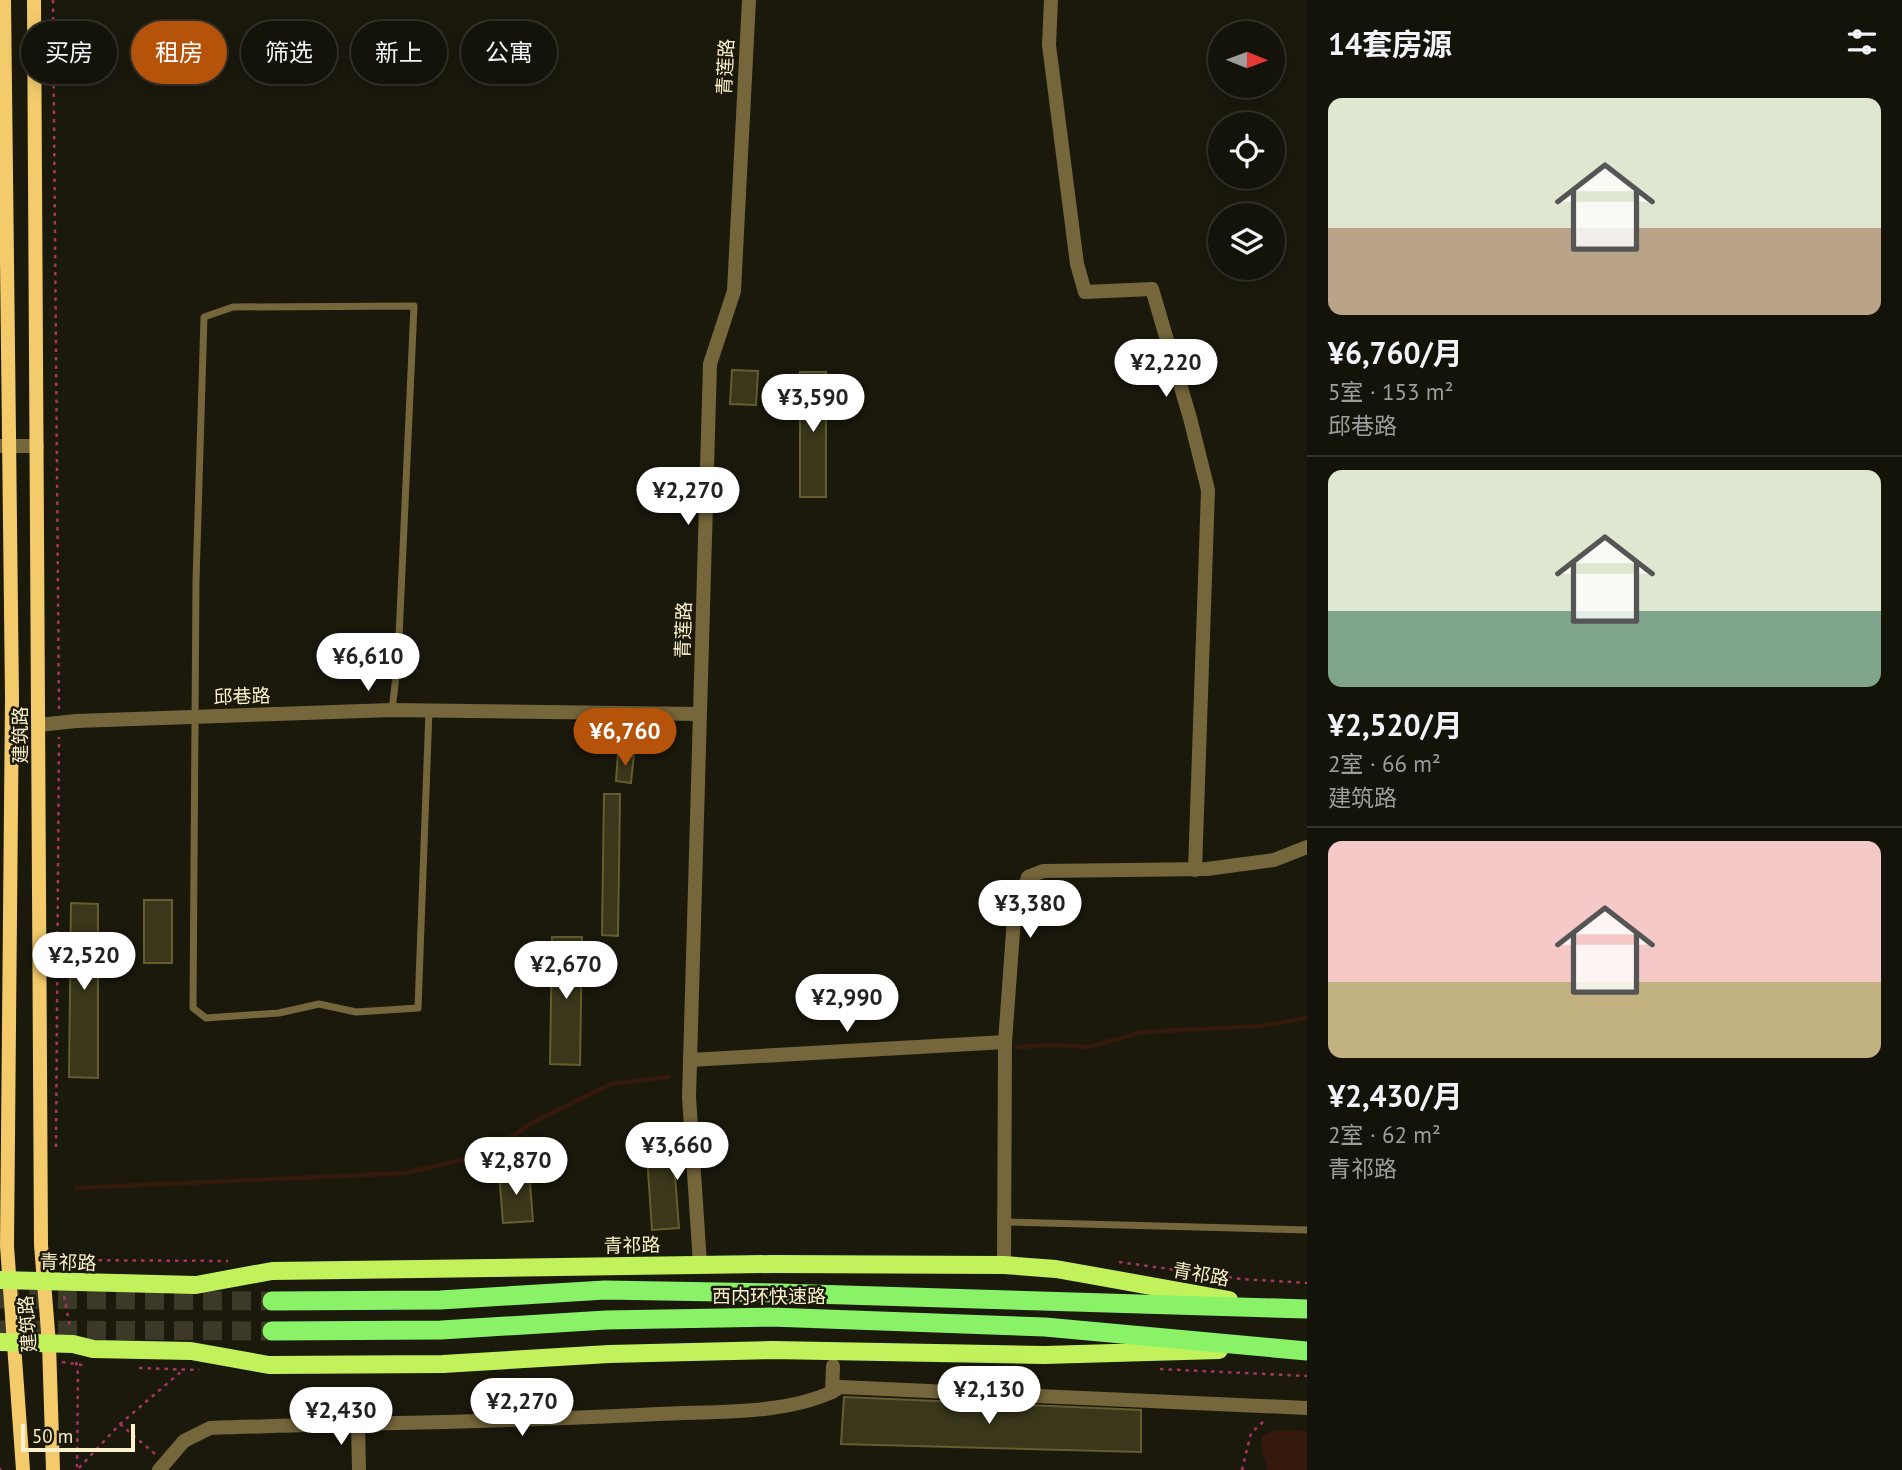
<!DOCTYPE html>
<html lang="zh">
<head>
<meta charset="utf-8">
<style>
	body { margin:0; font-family:"PT Sans","Noto Sans SC",sans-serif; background:#1d1c12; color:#f1f3f6; height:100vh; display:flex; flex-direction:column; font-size:26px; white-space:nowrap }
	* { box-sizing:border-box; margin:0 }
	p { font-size:23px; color:#9d9e9c }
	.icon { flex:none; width:38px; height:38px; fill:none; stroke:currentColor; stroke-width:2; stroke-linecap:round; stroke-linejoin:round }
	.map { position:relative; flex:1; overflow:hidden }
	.sheet { display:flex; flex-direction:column; background:#141309; width:595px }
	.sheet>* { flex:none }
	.hud { position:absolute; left:21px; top:21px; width:665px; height:63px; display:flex; gap:14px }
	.needle { width:46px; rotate:91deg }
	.controls { position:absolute; left:1208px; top:21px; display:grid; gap:14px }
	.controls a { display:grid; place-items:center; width:77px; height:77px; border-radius:50%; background:#141309; box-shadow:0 4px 18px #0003,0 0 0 2px #33322a; font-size:35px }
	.scale { position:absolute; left:21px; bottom:18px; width:114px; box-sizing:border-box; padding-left:7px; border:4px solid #fbf1cb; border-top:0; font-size:19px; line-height:24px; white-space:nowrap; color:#fbf1cb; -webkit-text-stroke:5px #1b190c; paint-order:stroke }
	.price { position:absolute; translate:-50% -60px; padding:0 16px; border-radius:24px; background:#fff; color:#222; font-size:23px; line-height:46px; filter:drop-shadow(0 2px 4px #0008) }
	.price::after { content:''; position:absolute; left:50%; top:42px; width:21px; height:16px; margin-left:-10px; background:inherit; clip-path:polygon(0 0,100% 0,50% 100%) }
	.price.selected { background:#b45309; color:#fff }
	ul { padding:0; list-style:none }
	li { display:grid; align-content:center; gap:14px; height:371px; padding:0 21px }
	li+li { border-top:2px solid #33322a }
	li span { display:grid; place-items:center; height:217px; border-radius:14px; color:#555 }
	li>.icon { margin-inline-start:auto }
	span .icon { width:126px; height:126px; fill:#fffc; stroke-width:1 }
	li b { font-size:30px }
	h2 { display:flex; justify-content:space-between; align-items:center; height:84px; padding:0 21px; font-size:30px }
	.tag { padding:0 24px; border-radius:32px; background:#141309; box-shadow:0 4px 18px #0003,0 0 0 2px #33322a; font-size:24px; line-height:63px }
	.tag.selected { background:#b45309; color:#fff }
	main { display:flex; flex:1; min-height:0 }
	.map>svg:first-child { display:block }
	.water { fill:#35190c }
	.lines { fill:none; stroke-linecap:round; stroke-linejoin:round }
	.stream { stroke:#35190c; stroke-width:4.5 }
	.building { fill:#3a371a; stroke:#645e2e; stroke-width:2 }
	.trunk-tunnel { stroke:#3d3929; stroke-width:19; stroke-dasharray:19 10; stroke-linecap:butt }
	.path { stroke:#a4365f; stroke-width:2.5; stroke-dasharray:3.5 5; stroke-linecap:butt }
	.service { stroke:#76663b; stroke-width:7 }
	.minor { stroke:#76663b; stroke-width:14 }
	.secondary { stroke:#f3cb6a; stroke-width:14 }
	.primary { stroke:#c2f25b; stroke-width:18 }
	.trunk { stroke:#89f266; stroke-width:19 }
	.labels { text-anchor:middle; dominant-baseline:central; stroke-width:5; stroke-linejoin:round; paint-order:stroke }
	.street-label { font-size:19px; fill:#fbf1cb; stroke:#1b190c }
</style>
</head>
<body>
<main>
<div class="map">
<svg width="1307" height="1470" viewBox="0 0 1307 1470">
	<rect width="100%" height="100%" fill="#1b190c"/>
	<path class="water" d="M1276 1430 1307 1431V1470H1268L1262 1451V1436Z"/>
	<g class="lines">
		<g class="stream">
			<path d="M1017 1047 1056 1045 1088 1047 1143 1032 1261 1026 1307 1018"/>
			<path d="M76 1188 405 1173 483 1155 532 1123 611 1084 668 1077"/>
		</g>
	</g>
	<g class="building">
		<path d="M732 370 758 371 756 405 730 404Z"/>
		<rect x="800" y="372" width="26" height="125"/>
		<path d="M618 753 634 754 631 783 616 781Z"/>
		<path d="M604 794H620L618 936 602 935Z"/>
		<rect x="144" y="900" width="28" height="63"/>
		<path d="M71 903 98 904V1078L69 1077Z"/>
		<path d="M552 937H582L580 1065 550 1064Z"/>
		<path d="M671 1124 679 1228 652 1230 645 1126Z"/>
		<path d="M529 1171 533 1221 503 1223 499 1173Z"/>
		<path d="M844 1397 1141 1410V1452L841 1444Z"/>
	</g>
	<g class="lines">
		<g class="trunk-tunnel">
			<path d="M0 1299 272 1301"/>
			<path d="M0 1330 272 1331"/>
		</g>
		<g class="path">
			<path d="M53 0 59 709"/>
			<path d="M56 1147 59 737"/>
			<path d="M56 1260 228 1261"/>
			<path d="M1119 1262 1241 1279 1307 1283"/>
			<path d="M64 1296 70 1327"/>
			<path d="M62 1362 83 1365"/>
			<path d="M76 1362 78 1374 77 1470"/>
			<path d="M139 1368 199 1370"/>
			<path d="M1160 1369 1307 1376"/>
			<path d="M120 1424 155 1454"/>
			<path d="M0 1468V1470"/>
			<path d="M79 1468 120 1424 183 1370"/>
			<path d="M1242 1470 1251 1433 1264 1421"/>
		</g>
		<g class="service">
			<path d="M392 710 398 659 414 306 233 307 204 317 196 581 193 1008 206 1018 279 1013 319 1004 356 1012 418 1008 429 710"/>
			<path d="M1004 1222 1307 1230"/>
		</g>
		<g class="minor">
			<path d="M1051 0 1049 45 1077 264 1085 292 1152 289 1190 418 1208 490 1195 870"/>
			<path d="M0 446H37"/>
			<path d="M39 725 76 721 392 710 699 714"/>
			<path d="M690 1060 1005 1042"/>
			<path d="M700 1264 689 1097 710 364 734 291 749 0"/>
			<path d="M1004 1265 1005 1042 1014 918 1028 877 1043 871 1207 869 1274 860 1307 847"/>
			<path d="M832 1392 840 1387 1307 1408"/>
			<path d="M358 1424 359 1470"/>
			<path d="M159 1470 184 1441 210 1428C360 1423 509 1422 658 1414 713 1411 782 1415 832 1392L833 1366"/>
		</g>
		<g class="secondary">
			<path d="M4 0 12 697 7 1246 23 1470"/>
			<path d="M34 0 41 1245 49 1344 53 1470"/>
		</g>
		<g class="primary">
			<path d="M0 1280 196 1285 272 1271 772 1264 1004 1265 1056 1269 1229 1300"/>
			<path d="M0 1342 73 1344 93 1349 191 1351 269 1365 443 1364 609 1354 772 1350 1044 1355 1219 1350"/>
		</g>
		<g class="trunk">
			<path d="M272 1301 440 1300 605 1290 779 1293 1307 1309"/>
			<path d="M272 1331 441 1330 606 1320 771 1317 1045 1327 1307 1351"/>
		</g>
	</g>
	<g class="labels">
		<g class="street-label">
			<text transform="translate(725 67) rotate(-87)">青莲路</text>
			<text transform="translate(683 630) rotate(-88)">青莲路</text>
			<text transform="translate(242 696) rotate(-2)">邱巷路</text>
			<text transform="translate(20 735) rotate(-90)">建筑路</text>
			<text transform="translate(632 1245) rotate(-1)">青祁路</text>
			<text transform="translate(68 1262) rotate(2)">青祁路</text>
			<text transform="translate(1201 1274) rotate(10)">青祁路</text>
			<text x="769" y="1296">西内环快速路</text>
			<text transform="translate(27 1324) rotate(-94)">建筑路</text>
		</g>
	</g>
</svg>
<div class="controls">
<a><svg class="needle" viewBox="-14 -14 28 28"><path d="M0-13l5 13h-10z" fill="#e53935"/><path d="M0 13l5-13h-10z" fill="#9d9e9c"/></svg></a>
<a><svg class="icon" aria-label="locate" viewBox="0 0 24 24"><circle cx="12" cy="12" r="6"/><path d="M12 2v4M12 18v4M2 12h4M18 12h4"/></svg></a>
<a><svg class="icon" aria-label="layers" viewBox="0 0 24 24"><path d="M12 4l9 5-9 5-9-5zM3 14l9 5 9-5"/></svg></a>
</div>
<div class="scale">50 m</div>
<b class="price" style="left:1166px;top:399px">¥2,220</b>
<b class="price" style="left:813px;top:434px">¥3,590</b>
<b class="price" style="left:688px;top:527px">¥2,270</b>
<b class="price" style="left:368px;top:693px">¥6,610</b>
<b class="price selected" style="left:625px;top:768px">¥6,760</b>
<b class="price" style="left:1030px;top:940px">¥3,380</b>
<b class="price" style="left:84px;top:992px">¥2,520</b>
<b class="price" style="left:566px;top:1001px">¥2,670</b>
<b class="price" style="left:847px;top:1034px">¥2,990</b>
<b class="price" style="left:677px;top:1182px">¥3,660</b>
<b class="price" style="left:516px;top:1197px">¥2,870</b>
<b class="price" style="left:989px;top:1426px">¥2,130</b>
<b class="price" style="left:522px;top:1438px">¥2,270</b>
<b class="price" style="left:341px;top:1447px">¥2,430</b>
<div class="hud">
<a class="tag">买房</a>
<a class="tag selected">租房</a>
<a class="tag">筛选</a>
<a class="tag">新上</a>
<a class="tag">公寓</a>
</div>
</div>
<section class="sheet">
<h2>14套房源<svg class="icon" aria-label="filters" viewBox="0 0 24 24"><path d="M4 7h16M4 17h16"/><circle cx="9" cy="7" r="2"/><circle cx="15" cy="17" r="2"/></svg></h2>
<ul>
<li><span style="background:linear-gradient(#dfe7d0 60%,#b9a48a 0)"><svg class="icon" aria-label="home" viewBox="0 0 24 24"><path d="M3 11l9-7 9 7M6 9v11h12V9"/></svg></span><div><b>¥6,760/月</b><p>5室 · 153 m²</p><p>邱巷路</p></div></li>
<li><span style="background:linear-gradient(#dfe7d0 65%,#7fa58c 0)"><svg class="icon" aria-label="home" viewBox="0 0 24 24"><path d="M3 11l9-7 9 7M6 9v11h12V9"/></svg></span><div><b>¥2,520/月</b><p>2室 · 66 m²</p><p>建筑路</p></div></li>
<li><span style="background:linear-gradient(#f6c9c9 65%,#c2b280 0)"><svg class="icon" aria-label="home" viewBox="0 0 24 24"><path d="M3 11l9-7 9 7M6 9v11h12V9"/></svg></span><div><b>¥2,430/月</b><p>2室 · 62 m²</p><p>青祁路</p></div></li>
</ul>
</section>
</main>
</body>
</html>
